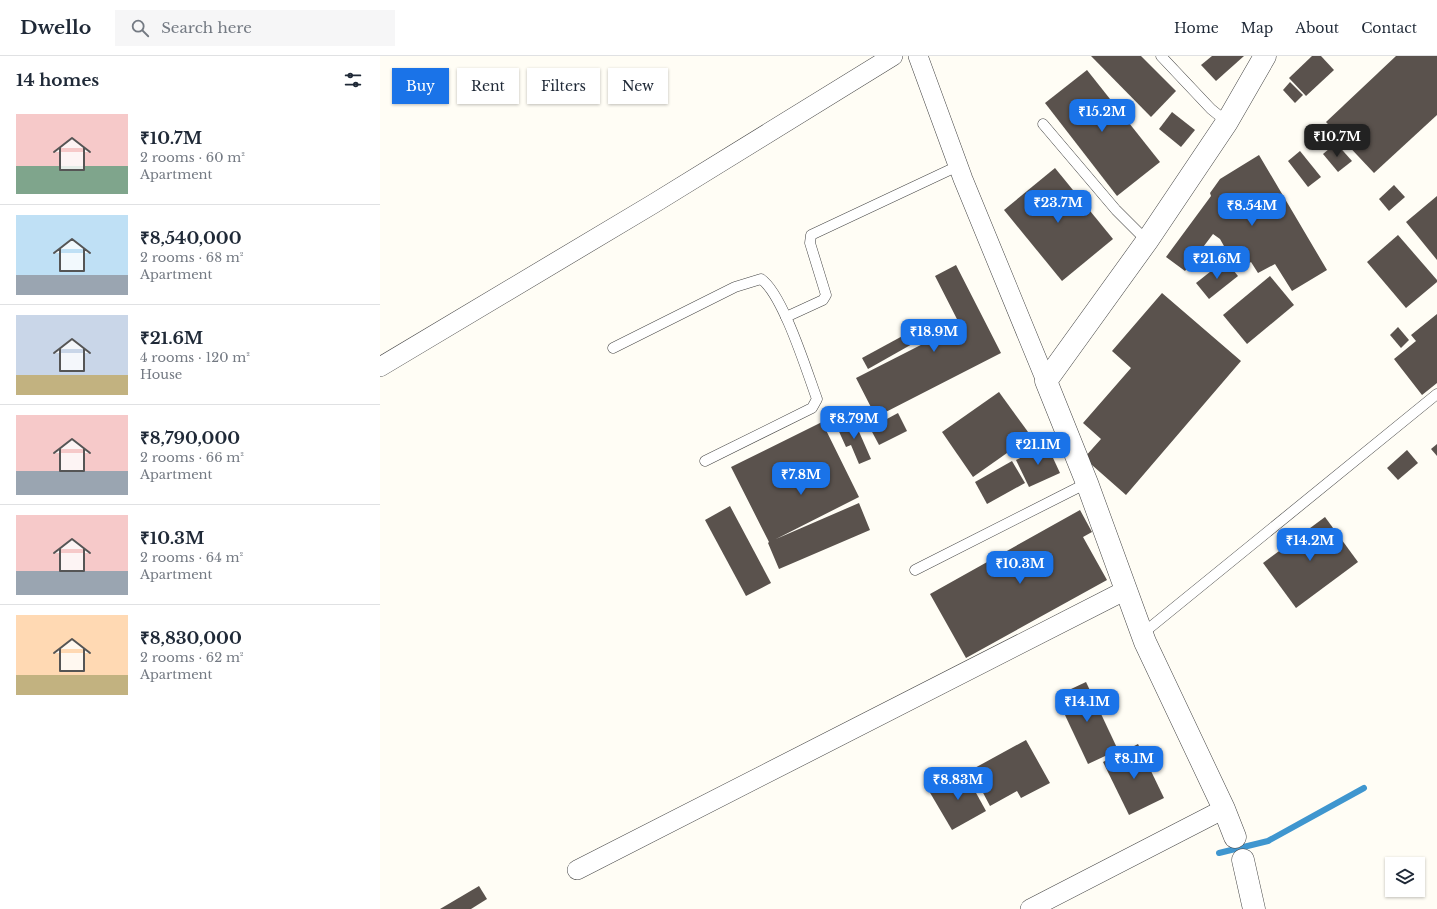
<!DOCTYPE html>
<html lang="en">
<head>
<meta charset="utf-8">
<style>
	body { margin:0; font-family:"Libre Baskerville",serif; background:#f6f6f7; color:#1f2937; height:100vh; display:flex; flex-direction:column; font-size:15px; white-space:nowrap }
	* { box-sizing:border-box; margin:0 }
	p { font-size:13px; color:#747a83 }
	.icon { flex:none; width:22px; height:22px; fill:none; stroke:currentColor; stroke-width:2; stroke-linecap:round; stroke-linejoin:round }
	.map { position:relative; flex:1; overflow:hidden }
	.details { display:flex; flex-direction:column; background:#fff; width:380px }
	.details>* { flex:none }
	.hud { position:absolute; left:12px; top:12px; width:380px; height:36px; display:flex; gap:8px }
	.buttons { position:absolute; left:1005px; top:801px; display:grid; gap:8px }
	.buttons a { display:grid; place-items:center; width:40px; height:40px; border-radius:0px; background:#fff; box-shadow:0 1px 3px #0004; font-size:20px }
	.price { position:absolute; translate:-50% -34px; padding:0 9px; border-radius:8px; background:#1a73e8; color:#fff; font-size:13px; line-height:26px; filter:drop-shadow(0 1px 2px #0008) }
	.price::after { content:''; position:absolute; left:50%; top:24px; width:12px; height:9px; margin-left:-6px; background:inherit; clip-path:polygon(0 0,100% 0,50% 100%) }
	.price.selected { background:#222; color:#fff }
	ul { padding:0; list-style:none }
	li { display:flex; align-items:center; gap:12px; height:100px; padding:0 16px }
	li+li { border-top:1px solid #e0e1e3 }
	li span { display:grid; place-items:center; flex:none; width:112px; height:80px; border-radius:0px; color:#555 }
	li>.icon { margin-inline-start:auto }
	span .icon { width:48px; height:48px; fill:#fffc; stroke-width:1 }
	li b { font-size:17px }
	h2 { display:flex; justify-content:space-between; align-items:center; height:48px; padding:0 16px; font-size:17px }
	.tag { padding:0 14px; border-radius:0px; background:#fff; box-shadow:0 1px 3px #0004; font-size:14px; line-height:36px }
	.tag.selected { background:#1a73e8; color:#fff }
	header { display:flex; align-items:center; gap:24px; box-sizing:border-box; height:56px; padding:0 20px; background:#fff; border-bottom:1px solid #e0e1e3 }
	header strong { font-size:19px }
	nav { display:flex; gap:22px; margin-inline-start:auto; font-size:14px }
	.search { width:280px; height:36px; background:#f6f6f7; display:flex; align-items:center; gap:10px; box-sizing:border-box; padding:0 14px; border-radius:0px; color:#747a83; font-size:15px }
	main { display:flex; flex:1; min-height:0 }
	.map>svg:first-child { display:block }
	.lines { fill:none; stroke-linecap:round; stroke-linejoin:round }
	.stream { stroke:#3f96cf; stroke-width:6 }
	.building { fill:#5a524d }
	.service-casing { stroke:#444; stroke-width:11 }
	.minor-casing { stroke:#444; stroke-width:20 }
	.tertiary-casing { stroke:#444; stroke-width:23 }
	.service { stroke:#fff; stroke-width:10 }
	.minor { stroke:#fff; stroke-width:19 }
	.tertiary { stroke:#fff; stroke-width:22 }
</style>
</head>
<body>
<header>
<strong>Dwello</strong>
<div class="search"><svg class="icon" aria-label="search" viewBox="0 0 24 24"><circle cx="10" cy="10" r="6"/><path d="M15 15l6 6"/></svg>Search here</div>
<nav><a>Home</a><a>Map</a><a>About</a><a>Contact</a></nav>
</header>
<main>
<section class="details">
<h2>14 homes<svg class="icon" aria-label="filters" viewBox="0 0 24 24"><path d="M4 7h16M4 17h16"/><circle cx="9" cy="7" r="2"/><circle cx="15" cy="17" r="2"/></svg></h2>
<ul>
<li><span style="background:linear-gradient(#f6c9c9 65%,#7fa58c 0)"><svg class="icon" aria-label="home" viewBox="0 0 24 24"><path d="M3 11l9-7 9 7M6 9v11h12V9"/></svg></span><div><b>₹10.7M</b><p>2 rooms · 60 m²</p><p>Apartment</p></div></li>
<li><span style="background:linear-gradient(#bfe0f5 75%,#9aa5b1 0)"><svg class="icon" aria-label="home" viewBox="0 0 24 24"><path d="M3 11l9-7 9 7M6 9v11h12V9"/></svg></span><div><b>₹8,540,000</b><p>2 rooms · 68 m²</p><p>Apartment</p></div></li>
<li><span style="background:linear-gradient(#c9d6e8 75%,#c2b280 0)"><svg class="icon" aria-label="home" viewBox="0 0 24 24"><path d="M3 11l9-7 9 7M6 9v11h12V9"/></svg></span><div><b>₹21.6M</b><p>4 rooms · 120 m²</p><p>House</p></div></li>
<li><span style="background:linear-gradient(#f6c9c9 70%,#9aa5b1 0)"><svg class="icon" aria-label="home" viewBox="0 0 24 24"><path d="M3 11l9-7 9 7M6 9v11h12V9"/></svg></span><div><b>₹8,790,000</b><p>2 rooms · 66 m²</p><p>Apartment</p></div></li>
<li><span style="background:linear-gradient(#f6c9c9 70%,#9aa5b1 0)"><svg class="icon" aria-label="home" viewBox="0 0 24 24"><path d="M3 11l9-7 9 7M6 9v11h12V9"/></svg></span><div><b>₹10.3M</b><p>2 rooms · 64 m²</p><p>Apartment</p></div></li>
<li><span style="background:linear-gradient(#ffd9b3 75%,#c2b280 0)"><svg class="icon" aria-label="home" viewBox="0 0 24 24"><path d="M3 11l9-7 9 7M6 9v11h12V9"/></svg></span><div><b>₹8,830,000</b><p>2 rooms · 62 m²</p><p>Apartment</p></div></li>
</ul>
</section>
<div class="map">
<svg width="1057" height="853" viewBox="0 0 1057 853">
	<rect width="100%" height="100%" fill="#fffdf5"/>
	<g class="lines">
		<path class="stream" d="M839 797 888 785 984 732"/>
	</g>
	<g class="building">
		<path d="M711 0H761L796 35 771 61Z"/>
		<path d="M832 0H864L836 25 821 9Z"/>
		<path d="M932 0H941L954 14 926 40 909 22Z"/>
		<path d="M1016 0H1057V59L994 117 946 66Z"/>
		<path d="M707 14 780 106 737 140 665 47Z"/>
		<path d="M910 26 923 39 915 47 903 34Z"/>
		<path d="M792 56 815 74 801 91 779 73Z"/>
		<path d="M956 87 972 105 958 116 943 98Z"/>
		<path d="M920 95 941 121 928 131 908 105Z"/>
		<path d="M879 99 947 214 912 235 895 208 878 217 871 206 858 215 840 183 833 178 805 215 786 201 831 140 830 137 840 123Z"/>
		<path d="M675 112 733 183 682 225 624 154Z"/>
		<path d="M1014 129 1025 141 1009 155 999 143Z"/>
		<path d="M1057 140V204L1026 166Z"/>
		<path d="M1018 179 1057 224V226L1026 252 987 206Z"/>
		<path d="M845 204 858 220 829 243 816 227Z"/>
		<path d="M576 209 621 297 496 361 476 322 580 269 555 220Z"/>
		<path d="M890 220 914 249 867 288 843 259Z"/>
		<path d="M782 237 861 305 746 439 704 402 721 383 703 367 751 312 732 295Z"/>
		<path d="M1057 258V327L1042 339 1014 303 1036 285 1031 279Z"/>
		<path d="M1018 271 1029 284 1021 292 1010 279Z"/>
		<path d="M528 277 534 287 488 313 482 302Z"/>
		<path d="M619 336 651 380 593 421 562 376Z"/>
		<path d="M518 357 527 375 499 389 490 372Z"/>
		<path d="M473 362 491 403 479 408 471 389 466 391 456 369Z"/>
		<path d="M442 366 479 441 396 483 479 447 490 474 399 513 388 487 389 486 351 411Z"/>
		<path d="M1057 388V400L1051 393Z"/>
		<path d="M667 389 680 417 649 431 636 404Z"/>
		<path d="M1027 394 1038 407 1018 424 1007 412Z"/>
		<path d="M632 405 645 427 607 448 595 426Z"/>
		<path d="M350 450 391 527 366 540 325 464Z"/>
		<path d="M700 454 712 476 703 481 727 524 586 602 550 538Z"/>
		<path d="M945 461 978 506 916 552 883 507Z"/>
		<path d="M706 626 738 694 708 708 676 640Z"/>
		<path d="M646 684 670 727 641 742 637 735 610 750 591 714Z"/>
		<path d="M758 688 784 742 749 759 723 706Z"/>
		<path d="M584 715 606 755 572 774 549 735Z"/>
		<path d="M99 830 107 843 91 853H60Z"/>
	</g>
	<g class="lines">
		<g class="service-casing">
			<g id="service">
				<path d="M781 0 831 53 847 66"/>
				<path d="M663 68 736 154 767 185"/>
				<path d="M406 261 443 244 446 239 430 187 431 179 578 110"/>
				<path d="M233 292 355 231 381 223C403 238 427 316 437 343L432 352 325 405"/>
				<path d="M535 514 707 427"/>
				<path d="M762 578 1057 338"/>
			</g>
		</g>
		<g class="minor-casing">
			<g id="minor">
				<path d="M538 0 583 123 666 325"/>
				<path d="M0 311 273 148 513 0"/>
				<path d="M197 814 746 534"/>
				<path d="M650 853 844 753"/>
			</g>
		</g>
		<g class="tertiary-casing">
			<g id="tertiary">
				<path d="M855 781 844 753 765 586 707 427 666 325 767 185 847 66 885 0"/>
				<path d="M863 804 874 853"/>
			</g>
		</g>
		<use href="#service" class="service"/>
		<use href="#minor" class="minor"/>
		<use href="#tertiary" class="tertiary"/>
	</g>
</svg>
<div class="buttons">
<a><svg class="icon" aria-label="layers" viewBox="0 0 24 24"><path d="M12 4l9 5-9 5-9-5zM3 14l9 5 9-5"/></svg></a>
</div>
<b class="price" style="left:722px;top:77px">₹15.2M</b>
<b class="price selected" style="left:957px;top:102px">₹10.7M</b>
<b class="price" style="left:678px;top:168px">₹23.7M</b>
<b class="price" style="left:872px;top:171px">₹8.54M</b>
<b class="price" style="left:837px;top:224px">₹21.6M</b>
<b class="price" style="left:554px;top:297px">₹18.9M</b>
<b class="price" style="left:474px;top:384px">₹8.79M</b>
<b class="price" style="left:658px;top:410px">₹21.1M</b>
<b class="price" style="left:421px;top:440px">₹7.8M</b>
<b class="price" style="left:930px;top:506px">₹14.2M</b>
<b class="price" style="left:640px;top:529px">₹10.3M</b>
<b class="price" style="left:707px;top:667px">₹14.1M</b>
<b class="price" style="left:754px;top:724px">₹8.1M</b>
<b class="price" style="left:578px;top:745px">₹8.83M</b>
<div class="hud">
<a class="tag selected">Buy</a>
<a class="tag">Rent</a>
<a class="tag">Filters</a>
<a class="tag">New</a>
</div>
</div>
</main>
</body>
</html>
